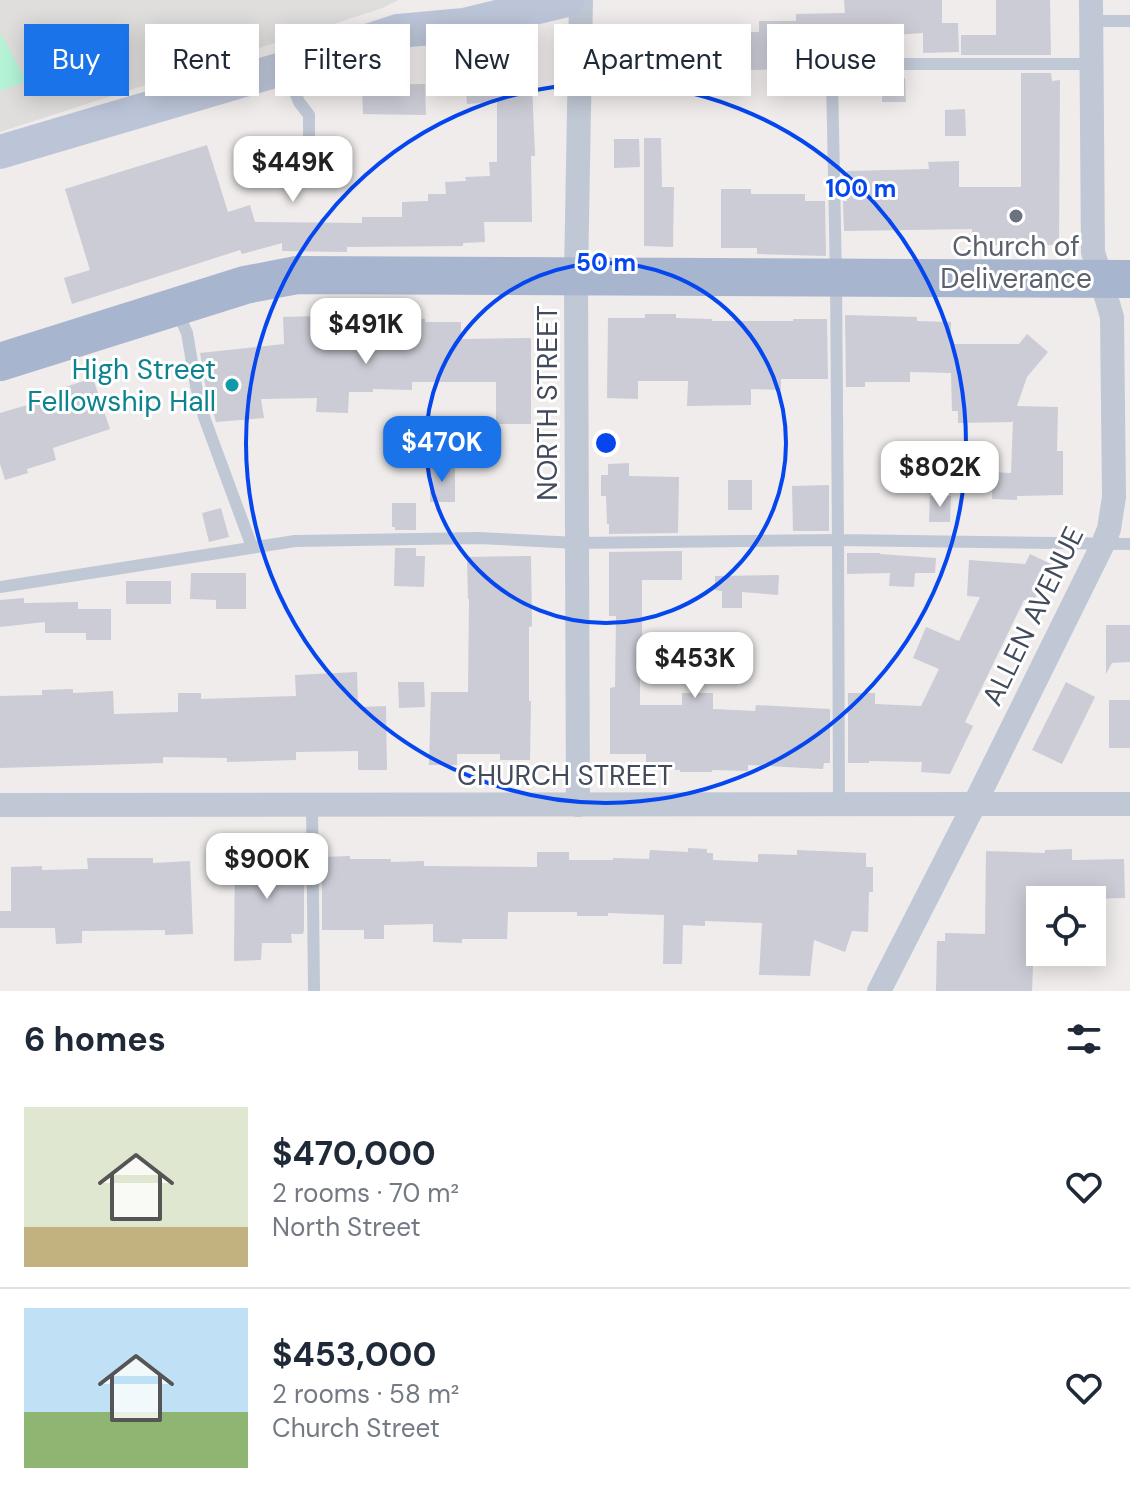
<!DOCTYPE html>
<html lang="en">
<head>
<meta charset="utf-8">
<style>
	body { margin:0; font-family:"DM Sans",sans-serif; background:#f2f2f3; color:#1f2937; height:100vh; display:flex; flex-direction:column; font-size:30px; white-space:nowrap }
	* { box-sizing:border-box; margin:0 }
	p { font-size:26px; color:#747a83 }
	.icon { flex:none; width:44px; height:44px; fill:none; stroke:currentColor; stroke-width:2; stroke-linecap:round; stroke-linejoin:round }
	.map { position:relative; height:991px; overflow:hidden }
	.drawer { display:flex; flex-direction:column; background:#fff; flex:1 }
	.drawer>* { flex:none }
	.guide { position:absolute; left:24px; top:24px; width:1082px; height:72px; display:flex; gap:16px }
	.buttons { position:absolute; left:1026px; top:886px; display:grid; gap:16px }
	.buttons a { display:grid; place-items:center; width:80px; height:80px; border-radius:0px; background:#fff; box-shadow:0 4px 20px #0003; font-size:40px }
	.price { position:absolute; translate:-50% -68px; padding:0 18px; border-radius:16px; background:#fff; color:#222; font-size:26px; line-height:52px; filter:drop-shadow(0 2px 4px #0008) }
	.price::after { content:''; position:absolute; left:50%; top:48px; width:24px; height:18px; margin-left:-12px; background:inherit; clip-path:polygon(0 0,100% 0,50% 100%) }
	.price.active { background:#1a73e8; color:#fff }
	ul { padding:0; list-style:none }
	li { display:flex; align-items:center; gap:24px; height:200px; padding:0 24px }
	li+li { border-top:2px solid #e0e1e3 }
	li span { display:grid; place-items:center; flex:none; width:224px; height:160px; border-radius:0px; color:#555 }
	li>.icon { margin-inline-start:auto }
	span .icon { width:96px; height:96px; fill:#fffc; stroke-width:1 }
	li b { font-size:34px }
	h2 { display:flex; justify-content:space-between; align-items:center; height:96px; padding:0 24px; font-size:34px }
	.pill { padding:0 28px; border-radius:0px; background:#fff; box-shadow:0 4px 20px #0003; font-size:28px; line-height:72px }
	.pill.active { background:#1a73e8; color:#fff }
	.map>svg:first-child { display:block }
	.education { fill:#e0dddd }
	.green { fill:#b4f3d6 }
	.building { fill:#cbccd5 }
	.lines { fill:none; stroke-linecap:round; stroke-linejoin:round }
	.lane { stroke:#c0c8d5; stroke-width:12 }
	.street { stroke:#c0c8d5; stroke-width:24 }
	.secondary { stroke:#bcc5d8; stroke-width:34 }
	.primary { stroke:#a8b5cf; stroke-width:38 }
	.ring { fill:none; stroke:#0646ee; stroke-width:4 }
	.worship-dot { fill:#6b7280; stroke:#fff; stroke-width:3 }
	.culture-dot { fill:#0f9aa8; stroke:#fff; stroke-width:3 }
	.labels { text-anchor:middle; dominant-baseline:central; stroke-width:6; stroke-linejoin:round; paint-order:stroke }
	.worship-label { font-size:28px; fill:#5b616d; stroke:#fff }
	.culture-label { font-size:28px; fill:#0d838f; stroke:#fff; text-anchor:end }
	.street-label { font-size:28px; fill:#424b5b; stroke:#fff }
	.centre { fill:#0646ee; stroke:#fff; stroke-width:4 }
	.ring-label { font-size:24px; text-anchor:middle; font-weight:bold; fill:#0646ee; stroke:#fff; stroke-width:6; stroke-linejoin:round; paint-order:stroke }
</style>
</head>
<body>
<div class="map">
<svg width="1130" height="991" viewBox="0 0 1130 991">
	<rect width="100%" height="100%" fill="#efeceb"/>
	<path class="education" d="M0 0H399L380 9 0 132Z"/>
	<path class="green" d="M0 33 27 81 0 91Z"/>
	<g class="building">
		<path d="M844 0H942V23H958L959 52 923 53V33L825 40V62L788 63V69L751 70V84L724 83V32H759V21H796V14L845 13Z"/>
		<path d="M996 0H1050L1051 55H961V35H996Z"/>
		<path d="M531 58 535 156H531L532 222H484L485 242 463 243V246L347 247V252L282 251V243L242 254 240 250 72 304 64 278 90 270 65 189 207 145 228 212 250 205 255 222 362 223V217H402V202L428 201V194H446L445 182 466 181 465 177 490 176 489 162H497V102L467 104 464 61 489 59Z"/>
		<path d="M1021 73H1051L1052 81 1060 80 1059 245H972V229L844 231 843 201H847V171L929 169 928 162 959 161V187H1021Z"/>
		<path d="M882 78H905L906 102H882Z"/>
		<path d="M425 84 426 115 363 114 362 85Z"/>
		<path d="M965 109 966 136H945V110Z"/>
		<path d="M644 138H661L662 187H674L673 247 644 246Z"/>
		<path d="M614 139H639L640 167 614 168Z"/>
		<path d="M721 189H751V194H805V201H825L826 256 757 254V248H721Z"/>
		<path d="M645 314H676V318L712 319V321H793V319H827L828 379H781V390L751 389V405L687 406 688 381H638V399L607 398 608 318H645Z"/>
		<path d="M845 315 917 317V321L951 322V344H1019L1027 334 1048 352 1027 377 1017 406 1058 407 1057 451H1063V495L1017 496V500L992 499 993 472 1011 473 1013 420 1012 422 958 423V411H952L951 373 910 372V382H865V387H846Z"/>
		<path d="M314 316V327L355 328V319H425V322H461V339L531 338V424H496V382H412V390L373 389V392H349L348 413 316 412 317 398 261 399 264 418 216 422 205 384 200 353 284 344 283 317Z"/>
		<path d="M93 378 110 429 53 448 56 460 27 469 28 473 5 480 0 464V413L58 396 56 390Z"/>
		<path d="M629 463V476L679 477 678 533 609 534V524H607L606 496H601V475H608V464Z"/>
		<rect x="430" y="465" width="25" height="37"/>
		<rect x="728" y="480" width="24" height="30"/>
		<path d="M829 485V531H793L792 486Z"/>
		<path d="M930 496H951L950 522H929Z"/>
		<path d="M392 503H416V530H395V527H392Z"/>
		<path d="M221 508 229 537 209 542 202 513Z"/>
		<path d="M395 548H416V556H425L424 587 394 586Z"/>
		<path d="M682 551V580H642V637H644V657H640V705H682V693H713V709L755 711 756 705 830 709V763H824L823 769 748 765V771L712 770V772H680V770H646V754H610V688L615 687 616 616H609V552Z"/>
		<path d="M847 553H880V554L936 558 935 573H915L914 587 889 586 890 573 847 574Z"/>
		<path d="M1030 554 1051 564 1034 601 1024 600 965 722 973 726 950 774 921 772 922 762 869 761V763H848V693H875V704L921 706 939 669 913 658 926 627 959 641 980 597 967 596 969 560 1025 564Z"/>
		<path d="M531 556 532 626 529 627V701H531L530 760H500V754H457V765H429L431 692H468L469 599H468L467 557Z"/>
		<path d="M191 573H246V609H216V600L190 599Z"/>
		<path d="M779 575 778 595 742 592V608H722V591L715 590V576Z"/>
		<rect x="126" y="581" width="45" height="23"/>
		<path d="M24 598V603L78 602V609H111V640H86V633H45V622L0 627V600Z"/>
		<path d="M1106 625H1130V662L1112 663 1106 674Z"/>
		<path d="M357 672 358 707 386 706 387 770H358V751L296 752V760L227 762V758L163 757V763L0 768V696L42 695V690L73 689V693L113 691 114 714 178 712V693H201V699L296 696 295 675Z"/>
		<path d="M398 682H424L425 707 399 708Z"/>
		<path d="M1066 682 1095 697 1062 764 1032 750Z"/>
		<rect x="1109" y="700" width="21" height="48"/>
		<path d="M688 848 707 849V853H713V860L758 862V854L797 855V850L866 853V867H873V892H869L868 932 852 931 845 952 814 940 810 976 759 975 762 923 705 921V926L683 925 682 964H663L664 915 608 913V916H577V912H508L507 939H462V943L433 942V924L384 925V939H364V930H322V857L350 856V859H391V862L424 861V866L537 867V852H569V860H613V858L649 859 650 850 688 852Z"/>
		<path d="M288 849V857H304V930L303 934H291L292 943H262L261 960 234 961 235 851Z"/>
		<path d="M1072 849V860L1124 859 1125 898 1040 900V939H1034L1032 991H936L937 941H945V933L985 934 986 851 1045 853V850Z"/>
		<path d="M87 858H153V863L190 861 193 934 165 935V930L82 931V943L56 944 55 928H0V911H11V867L42 866V870L88 869Z"/>
	</g>
	<g class="lines">
		<g class="lane">
			<path d="M1092 21H1130"/>
			<path d="M1092 64H842L832 79 836 277 838 540 1130 544"/>
			<path d="M286 70 299 102 309 115V171"/>
			<path d="M177 311 187 333 196 386 204 417 252 547"/>
			<path d="M0 587 295 541 478 538 577 543 838 540 839 804"/>
			<path d="M312 805 314 991"/>
		</g>
		<g class="street">
			<path d="M0 805 1130 804"/>
			<path d="M578 805 576 275 581 0"/>
			<path d="M879 991 974 805 1103 544 1109 529 1114 497 1112 317 1093 252 1091 0"/>
		</g>
		<path class="secondary" d="M0 152 285 68 398 31 464 25 567 0"/>
		<path class="primary" d="M0 362 245 285 297 275 1130 279"/>
	</g>
	<g class="ring">
		<circle cx="606" cy="443" r="180"/>
		<circle cx="606" cy="443" r="360"/>
	</g>
	<circle class="worship-dot" cx="1016" cy="216" r="8"/>
	<circle class="culture-dot" cx="232" cy="385" r="8"/>
	<g class="labels">
		<g class="worship-label">
			<text x="1016" y="246">Church of<tspan x="1016" dy="32">Deliverance</tspan></text>
		</g>
		<g class="culture-label">
			<text x="216" y="369">High Street<tspan x="216" dy="32">Fellowship Hall</tspan></text>
		</g>
		<g class="street-label">
			<text transform="translate(547 403) rotate(-90)">NORTH STREET</text>
			<text transform="translate(1033 616) rotate(-64)">ALLEN AVENUE</text>
			<text x="565" y="775">CHURCH STREET</text>
		</g>
	</g>
	<circle cx="606" cy="443" r="12" class="centre"/>
	<g class="ring-label">
		<text x="861" y="197">100 m</text>
		<text x="606" y="271">50 m</text>
	</g>
</svg>
<div class="buttons">
<a><svg class="icon" aria-label="locate" viewBox="0 0 24 24"><circle cx="12" cy="12" r="6"/><path d="M12 2v4M12 18v4M2 12h4M18 12h4"/></svg></a>
</div>
<b class="price" style="left:293px;top:204px">$449K</b>
<b class="price" style="left:366px;top:366px">$491K</b>
<b class="price active" style="left:442px;top:484px">$470K</b>
<b class="price" style="left:940px;top:509px">$802K</b>
<b class="price" style="left:695px;top:700px">$453K</b>
<b class="price" style="left:267px;top:901px">$900K</b>
<div class="guide">
<a class="pill active">Buy</a>
<a class="pill">Rent</a>
<a class="pill">Filters</a>
<a class="pill">New</a>
<a class="pill">Apartment</a>
<a class="pill">House</a>
</div>
</div>
<section class="drawer">
<h2>6 homes<svg class="icon" aria-label="filters" viewBox="0 0 24 24"><path d="M4 7h16M4 17h16"/><circle cx="9" cy="7" r="2"/><circle cx="15" cy="17" r="2"/></svg></h2>
<ul>
<li><span style="background:linear-gradient(#dfe7d0 75%,#c2b280 0)"><svg class="icon" aria-label="home" viewBox="0 0 24 24"><path d="M3 11l9-7 9 7M6 9v11h12V9"/></svg></span><div><b>$470,000</b><p>2 rooms · 70 m²</p><p>North Street</p></div><svg class="icon" aria-label="heart" viewBox="0 0 24 24"><path d="M12 20l-8-8c-3-5 5-10 8-4 3-6 11-1 8 4z"/></svg></li>
<li><span style="background:linear-gradient(#bfe0f5 65%,#8fb573 0)"><svg class="icon" aria-label="home" viewBox="0 0 24 24"><path d="M3 11l9-7 9 7M6 9v11h12V9"/></svg></span><div><b>$453,000</b><p>2 rooms · 58 m²</p><p>Church Street</p></div><svg class="icon" aria-label="heart" viewBox="0 0 24 24"><path d="M12 20l-8-8c-3-5 5-10 8-4 3-6 11-1 8 4z"/></svg></li>
</ul>
</section>
</body>
</html>
